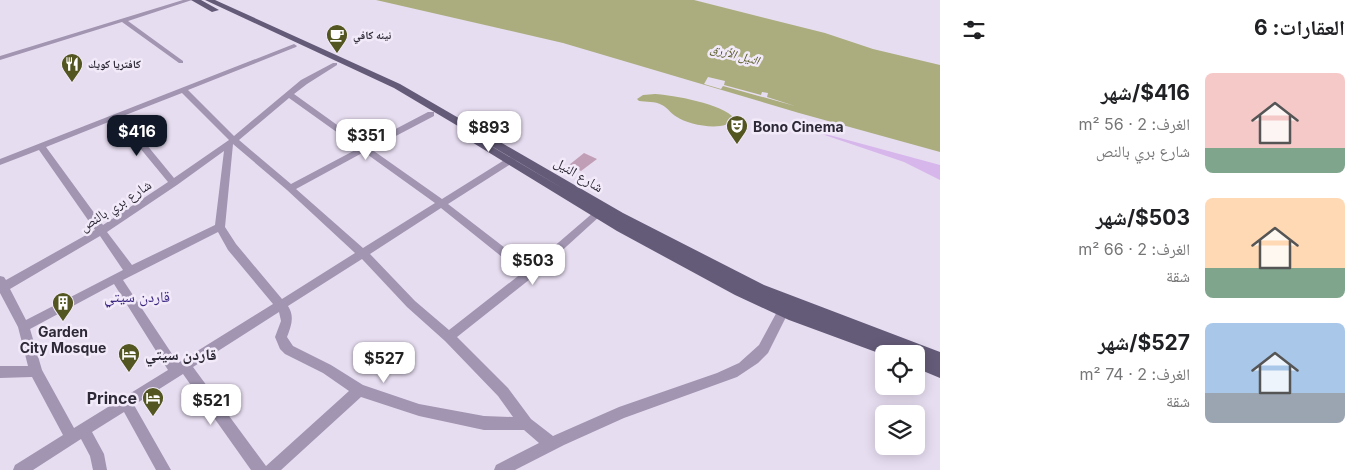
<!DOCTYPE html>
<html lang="ar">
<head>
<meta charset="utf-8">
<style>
	body { margin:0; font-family:Inter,"Noto Naskh Arabic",sans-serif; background:#f6f6f6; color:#202124; direction:rtl; height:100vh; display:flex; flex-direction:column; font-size:19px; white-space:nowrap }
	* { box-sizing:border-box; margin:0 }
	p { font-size:16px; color:#757577 }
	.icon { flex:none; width:28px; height:28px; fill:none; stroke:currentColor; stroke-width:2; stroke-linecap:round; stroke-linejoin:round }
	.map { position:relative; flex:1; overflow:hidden; direction:ltr }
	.side { display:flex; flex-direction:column; background:#fff; width:425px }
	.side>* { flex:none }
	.fabs { position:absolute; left:875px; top:345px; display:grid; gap:10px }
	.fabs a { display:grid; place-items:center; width:50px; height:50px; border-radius:8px; background:#fff; box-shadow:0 2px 12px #0003; font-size:25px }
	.price { position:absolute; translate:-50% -42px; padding:0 11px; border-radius:10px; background:#fff; color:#222; font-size:16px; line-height:32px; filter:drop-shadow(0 1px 2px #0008) }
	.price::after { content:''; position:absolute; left:50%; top:30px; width:15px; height:11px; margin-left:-8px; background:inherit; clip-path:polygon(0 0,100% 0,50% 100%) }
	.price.on { background:#111827; color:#fff }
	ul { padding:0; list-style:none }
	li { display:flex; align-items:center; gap:15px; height:125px; padding:0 20px }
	li span { display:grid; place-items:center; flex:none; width:140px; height:100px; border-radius:8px; color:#555 }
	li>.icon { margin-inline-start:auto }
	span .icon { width:60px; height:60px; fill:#fffc; stroke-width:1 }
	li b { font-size:21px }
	h2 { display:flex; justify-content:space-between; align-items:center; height:60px; padding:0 20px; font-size:21px }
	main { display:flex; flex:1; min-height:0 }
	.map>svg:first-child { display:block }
	.green { fill:#c09eb5 }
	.sand { fill:#d7b6eb }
	.water { fill:#acad7e }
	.pier { fill:#e7ddf1 }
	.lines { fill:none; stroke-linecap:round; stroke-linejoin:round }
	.minor { fill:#a195b1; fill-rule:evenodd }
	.major { fill:#645b78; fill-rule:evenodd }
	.labels { text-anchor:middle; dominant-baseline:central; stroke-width:5; stroke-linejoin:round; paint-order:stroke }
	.far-poi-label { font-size:11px; font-weight:bold; fill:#2d2936; stroke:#f2eaf9; text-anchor:start }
	.far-water-label { font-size:12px; font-style:italic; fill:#545621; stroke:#f2eaf9 }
	.poi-label { font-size:14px; font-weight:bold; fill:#2d2936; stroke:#f2eaf9; text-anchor:start }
	.street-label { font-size:14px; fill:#2d2936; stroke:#f2eaf9 }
	.neighbourhood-label { font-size:15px; fill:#3a2681; stroke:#f2eaf9 }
	.near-poi-label { font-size:16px; font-weight:bold; fill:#2d2936; stroke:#f2eaf9; text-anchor:start }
</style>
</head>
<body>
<main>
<section class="side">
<h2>العقارات: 6<svg class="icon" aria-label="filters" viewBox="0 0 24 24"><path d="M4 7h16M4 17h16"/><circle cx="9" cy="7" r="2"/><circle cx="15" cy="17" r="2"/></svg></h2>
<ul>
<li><span style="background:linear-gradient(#f6c9c9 75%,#7fa58c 0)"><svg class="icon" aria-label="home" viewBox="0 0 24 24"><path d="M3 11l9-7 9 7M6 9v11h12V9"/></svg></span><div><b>$416/شهر</b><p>الغرف: 2 · 56 m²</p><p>شارع بري بالنص</p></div></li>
<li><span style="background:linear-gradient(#ffd9b3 70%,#7fa58c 0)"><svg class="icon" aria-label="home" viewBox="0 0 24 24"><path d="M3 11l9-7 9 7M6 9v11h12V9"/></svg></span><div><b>$503/شهر</b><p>الغرف: 2 · 66 m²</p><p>شقة</p></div></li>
<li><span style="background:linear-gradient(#a9c7e8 70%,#9aa5b1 0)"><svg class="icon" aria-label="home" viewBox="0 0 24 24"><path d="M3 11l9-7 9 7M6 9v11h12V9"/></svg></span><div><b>$527/شهر</b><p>الغرف: 2 · 74 m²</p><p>شقة</p></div></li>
</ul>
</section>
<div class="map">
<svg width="940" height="470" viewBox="0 0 940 470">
	<rect width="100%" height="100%" fill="#e7ddf1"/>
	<path class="green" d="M584 153 597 159 581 171 569 165Z"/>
	<path class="sand" d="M807 129 940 165V180L904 162Z"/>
	<g class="water">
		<path d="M376 0H694L825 33 873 49 940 65V152L799 113 563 43Z"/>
		<path d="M655 94C673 95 723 104 734 118 727 133 688 125 677 117 671 114 668 108 662 105 655 101 646 102 639 101L637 99 643 95Z"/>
	</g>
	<path class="pier" d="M708 77 725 81 724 85 761 95 762 92 768 93 767 97 795 106 723 86 721 89 704 84Z"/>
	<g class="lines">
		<g class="minor">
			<path d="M183 0H192L128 21 183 61V63H179L122 22 0 60V56Z"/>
			<path d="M294 44 297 46 296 47 188 90 234 136 301 80 333 63H337V65L307 84 294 94 365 145 428 112H434V116L371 149 442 199 514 154H520L521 156 520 158 448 204 530 267 594 212H600L602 214 600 216 534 276 457 337 508 388 531 419 553 436 619 407 717 373 739 363 759 345 779 308 783 306 787 308 789 311 768 353 758 363 737 377 624 418 564 445 515 470H494L496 465 539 443 524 430H484L419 416 361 397 281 470H251L183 374 134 405 171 470H156L124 412 92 432 104 454 107 470H93L90 456 81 439 33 470H13L15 465 63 435 32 377 0 378V366H28L18 327 0 293V276L4 277 6 280 95 230 39 150 0 165V159ZM182 93 229 140 174 178 123 116ZM289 98 359 148 291 184 239 140ZM116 119 168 182 103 225 46 147ZM233 144 287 190 355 253 282 299 236 244 225 227ZM224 151 215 225 132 265 107 232 177 185ZM364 152 435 203 363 248 296 189ZM441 208 522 273 449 330 415 301 370 254ZM218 232 228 250 273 304 178 363 123 280ZM100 236 123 270 26 320 10 289ZM362 259 407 307 445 341 498 396 513 417 484 416 419 404 363 385 331 365 293 346 287 337C291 326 295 317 288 306ZM114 284 168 370 74 428 42 370 30 329ZM279 312 281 321 275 337 280 349 285 354 323 373 349 391 266 466 193 367Z"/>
		</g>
		<g class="major">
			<path d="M191 0H201L219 10 212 12Z"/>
			<path d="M205 0H215L400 84 623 213 764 285 940 352V378L916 368V354L905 352V354L884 355 789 320 735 295 617 231 462 136 467 133 471 134 567 191 394 88Z"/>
		</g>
	</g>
	<defs>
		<g id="cafe-pin" transform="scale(1.125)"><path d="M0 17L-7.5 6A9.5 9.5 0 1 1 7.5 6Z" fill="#545621" stroke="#f2eaf9"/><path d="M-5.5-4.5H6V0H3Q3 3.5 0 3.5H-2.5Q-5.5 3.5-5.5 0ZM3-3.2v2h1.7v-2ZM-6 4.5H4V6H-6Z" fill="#fff"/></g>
		<g id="restaurant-pin" transform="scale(1.125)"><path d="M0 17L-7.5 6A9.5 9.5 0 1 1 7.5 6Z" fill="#545621" stroke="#f2eaf9"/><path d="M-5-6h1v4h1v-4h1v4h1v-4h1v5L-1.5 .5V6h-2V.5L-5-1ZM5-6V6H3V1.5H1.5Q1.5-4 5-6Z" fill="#fff"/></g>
		<g id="theatre-pin" transform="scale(1.125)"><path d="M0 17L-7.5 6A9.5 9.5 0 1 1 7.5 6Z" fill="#545621" stroke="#f2eaf9"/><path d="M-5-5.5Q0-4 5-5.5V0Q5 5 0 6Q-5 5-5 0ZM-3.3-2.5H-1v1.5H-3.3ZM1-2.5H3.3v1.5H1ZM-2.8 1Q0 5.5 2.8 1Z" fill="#fff"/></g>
		<g id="building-pin" transform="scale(1.125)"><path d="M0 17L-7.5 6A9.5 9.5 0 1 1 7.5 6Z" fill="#545621" stroke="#f2eaf9"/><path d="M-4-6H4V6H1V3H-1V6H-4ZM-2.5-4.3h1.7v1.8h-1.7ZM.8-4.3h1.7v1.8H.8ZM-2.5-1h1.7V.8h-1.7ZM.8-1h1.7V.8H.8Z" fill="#fff"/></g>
		<g id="hotel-pin" transform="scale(1.125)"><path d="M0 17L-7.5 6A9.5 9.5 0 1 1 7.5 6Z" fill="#545621" stroke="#f2eaf9"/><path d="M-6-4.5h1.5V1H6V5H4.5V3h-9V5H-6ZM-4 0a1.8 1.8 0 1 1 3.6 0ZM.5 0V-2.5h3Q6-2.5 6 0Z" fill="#fff"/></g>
	</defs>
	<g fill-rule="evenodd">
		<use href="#cafe-pin" x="337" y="35"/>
		<use href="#restaurant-pin" x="72" y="64"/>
		<use href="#theatre-pin" x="737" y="126"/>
		<use href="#building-pin" x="63" y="303"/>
		<use href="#hotel-pin" x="129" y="354"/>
		<use href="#hotel-pin" x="153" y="398"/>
	</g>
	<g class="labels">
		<g class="far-poi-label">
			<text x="353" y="35">نينه كافي</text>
			<text x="88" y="64">كافتريا كويك</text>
		</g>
		<g class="far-water-label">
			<text transform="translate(735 54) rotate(15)">النيل الأزرق</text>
		</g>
		<g class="poi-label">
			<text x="753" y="126">Bono Cinema</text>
			<text x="63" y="331" text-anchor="middle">Garden<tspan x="63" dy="16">City Mosque</tspan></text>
		</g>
		<g class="street-label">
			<text transform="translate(579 174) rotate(31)">شارع النيل</text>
			<text transform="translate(115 205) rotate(-33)">شارع بري بالنص</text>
		</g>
		<g class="neighbourhood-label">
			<text x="137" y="296">قاردن سيتي</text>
		</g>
		<g class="near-poi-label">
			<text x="145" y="354">قاردن سيتي</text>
			<text x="137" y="398" text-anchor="end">Prince</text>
		</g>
	</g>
</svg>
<div class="fabs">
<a><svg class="icon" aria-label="locate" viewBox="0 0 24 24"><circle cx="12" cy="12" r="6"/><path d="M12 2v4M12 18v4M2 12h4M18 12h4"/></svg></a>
<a><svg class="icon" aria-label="layers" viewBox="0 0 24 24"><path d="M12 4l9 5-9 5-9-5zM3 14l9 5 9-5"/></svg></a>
</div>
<b class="price" style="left:489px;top:153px">$893</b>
<b class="price on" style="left:137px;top:157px">$416</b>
<b class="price" style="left:366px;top:161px">$351</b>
<b class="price" style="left:533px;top:286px">$503</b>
<b class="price" style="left:384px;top:384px">$527</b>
<b class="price" style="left:211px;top:426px">$521</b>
</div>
</main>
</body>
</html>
